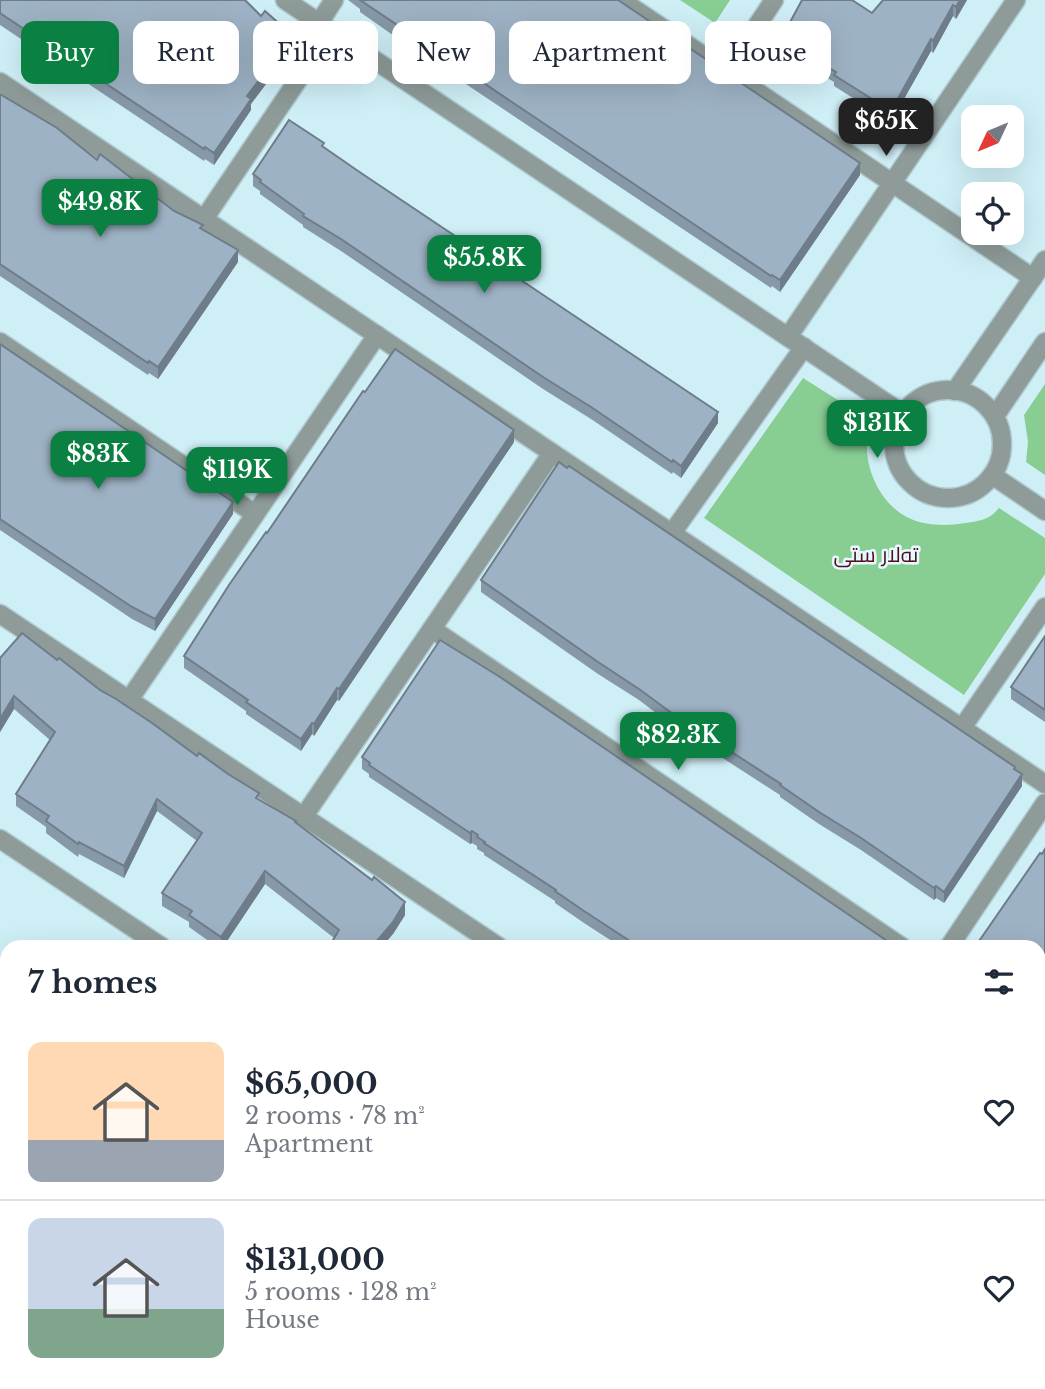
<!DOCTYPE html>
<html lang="en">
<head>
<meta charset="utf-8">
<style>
	body { margin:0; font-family:"Libre Baskerville",Cairo,serif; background:#f2f2f3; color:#1f2937; height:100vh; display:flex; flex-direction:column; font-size:26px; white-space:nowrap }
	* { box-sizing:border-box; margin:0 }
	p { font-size:23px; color:#747a83 }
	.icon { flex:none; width:38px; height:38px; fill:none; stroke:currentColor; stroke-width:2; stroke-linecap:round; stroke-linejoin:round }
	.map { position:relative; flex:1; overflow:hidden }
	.details { position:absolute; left:0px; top:940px; width:1046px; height:450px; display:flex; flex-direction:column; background:#fff; border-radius:21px 21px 0 0; box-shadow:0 7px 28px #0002 }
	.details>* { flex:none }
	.banner { position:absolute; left:21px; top:21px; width:1004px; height:63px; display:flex; gap:14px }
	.needle { width:46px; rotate:226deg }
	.tools { position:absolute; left:961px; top:105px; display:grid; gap:14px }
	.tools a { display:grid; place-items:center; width:63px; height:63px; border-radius:14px; background:#fff; box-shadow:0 7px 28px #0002; font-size:35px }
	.price { position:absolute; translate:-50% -60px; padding:0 16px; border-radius:14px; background:#0b8043; color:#fff; font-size:23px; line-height:46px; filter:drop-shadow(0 2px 4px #0008) }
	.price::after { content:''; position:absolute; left:50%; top:42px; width:21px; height:16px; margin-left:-10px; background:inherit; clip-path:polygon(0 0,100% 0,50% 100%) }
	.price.active { background:#222; color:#fff }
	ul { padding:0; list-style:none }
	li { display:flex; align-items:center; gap:21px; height:175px; padding:0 28px }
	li+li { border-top:2px solid #e0e1e3 }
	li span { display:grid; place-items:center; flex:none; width:196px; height:140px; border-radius:14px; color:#555 }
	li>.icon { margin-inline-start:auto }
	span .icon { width:84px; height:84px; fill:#fffc; stroke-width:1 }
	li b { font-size:30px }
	h2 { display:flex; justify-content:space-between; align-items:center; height:84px; padding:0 28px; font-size:30px }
	.pill { padding:0 24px; border-radius:14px; background:#fff; box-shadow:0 7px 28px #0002; font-size:24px; line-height:63px }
	.pill.active { background:#0b8043; color:#fff }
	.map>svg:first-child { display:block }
	.green { fill:#88ce93 }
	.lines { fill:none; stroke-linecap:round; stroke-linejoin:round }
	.minor-casing { stroke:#adc9cf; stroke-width:21 }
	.minor { stroke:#8e9b98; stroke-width:18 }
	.wall { fill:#8799a9 }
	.shaded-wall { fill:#6e7d89 }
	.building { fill:#9db2c4; stroke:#6e7d89; stroke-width:2 }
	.labels { text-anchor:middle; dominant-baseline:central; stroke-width:5; stroke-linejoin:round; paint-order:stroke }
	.neighbourhood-label { font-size:21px; fill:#520c1a; stroke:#e6f9fe }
</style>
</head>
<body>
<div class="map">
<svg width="1045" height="1389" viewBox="0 0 1045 1389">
	<rect width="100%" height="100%" fill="#cfeff6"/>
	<g class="green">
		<path d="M680 0H730L715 23Z"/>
		<path d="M803 378 871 421C858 456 876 504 911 519 927 526 948 526 965 523 980 521 989 520 999 508L1045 538V574L964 695 704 518Z"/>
		<path d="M1045 384V475L1026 462 1028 442 1024 415Z"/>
	</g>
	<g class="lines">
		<g class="minor-casing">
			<g id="minor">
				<path d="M285 0 903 414"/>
				<path d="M621 0 1033 278"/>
				<path d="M319 23 334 0"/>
				<path d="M727 71 774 0"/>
				<path d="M0 82 1045 784"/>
				<path d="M204 219 331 31"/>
				<path d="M788 337 1016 0"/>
				<path d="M0 342 255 514"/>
				<circle cx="948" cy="444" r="54"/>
				<path d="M955 391 1045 260"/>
				<path d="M995 416 1045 342"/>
				<path d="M992 475 1045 511"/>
				<path d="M672 533 804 347"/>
				<path d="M0 614 499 947"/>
				<path d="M432 629 902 947"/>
				<path d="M129 700 377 335"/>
				<path d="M962 728 1045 607"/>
				<path d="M304 816 552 453"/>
				<path d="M0 839 162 947"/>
				<path d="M949 947 1045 803"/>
				<path d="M1040 1185 1045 1176"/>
				<path d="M1040 1308 1045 1311"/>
				<path d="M798 1382 807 1389"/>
			</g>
		</g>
		<use href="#minor" class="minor"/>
	</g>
	<g class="wall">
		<path d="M0 0 293 48 251 104V110L214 165 205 159 204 161 0 25Z"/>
		<path d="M348 0H618L860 175 780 292 772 286 771 288 397 38 360 12V9Z"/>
		<path d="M883 0H967L956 19 953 16 933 53 931 51 891 122 834 86V82L781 50V39L872 13Z"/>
		<path d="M0 94 203 229 238 262 158 379 149 373 148 375 0 276Z"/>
		<path d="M324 147 718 423 681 478 673 472 672 474 591 419 543 389 341 251 303 227V225L260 194V191L253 186V174Z"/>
		<path d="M0 344 233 514 155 631 132 619 0 530Z"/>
		<path d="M514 442 339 701 337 700 314 736 312 734 301 751 246 714V711L184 668V656L267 533Z"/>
		<path d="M481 580 1022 786 944 903 936 898 934 900 861 850 819 824 780 797V795L673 726 639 700 598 674 481 592Z"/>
		<path d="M1045 636V722L1011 699V687Z"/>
		<path d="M0 658 57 660 259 800 296 823 405 915 393 934 334 938 265 884 223 947H217L189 927V922L162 906V893L197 841 157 811 124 878 79 854 78 857 46 833V827L16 806V794L50 740 14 709 0 732Z"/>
		<path d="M362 757 896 947H621L584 923 555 903V901L484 855V853L477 849V846L472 843 470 844 369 777V774L362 769Z"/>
		<path d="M1045 1204V1231L1040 1227V1212Z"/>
		<path d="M867 1382H993L996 1385 1013 1389H878Z"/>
	</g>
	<g class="shaded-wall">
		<path d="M960 0H967L956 19V7Z"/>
		<path d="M953 5V16L933 53V41Z"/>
		<path d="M293 36V48L251 104V110L214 165V153L247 96Z"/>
		<path d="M931 39V51L891 122V111Z"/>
		<path d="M860 163V175L780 292V280Z"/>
		<path d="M238 250V262L158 379V367Z"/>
		<path d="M718 412V423L681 478V466Z"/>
		<path d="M514 430V442L339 701V689Z"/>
		<path d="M233 502V514L155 631V619Z"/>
		<path d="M337 688V700L314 736V724Z"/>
		<path d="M14 696V709L0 732V719Z"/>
		<path d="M312 723V734L301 751V739Z"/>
		<path d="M1022 774V786L944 903V892Z"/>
		<path d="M157 799V811L124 878V866Z"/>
		<path d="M472 831V843L470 844V833Z"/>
		<path d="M265 871V884L223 947H221V937Z"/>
		<path d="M936 886V898L934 900V888Z"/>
		<path d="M405 902V915L393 934 382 947H372Z"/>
		<path d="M1045 1105V1117L1040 1125V1113Z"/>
	</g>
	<g class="building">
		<path d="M0 0H245L261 16 265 11 293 36 247 96 251 99 214 153 205 147 204 149 0 13Z"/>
		<path d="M360 0H618L860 163 780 280 772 275 771 276Z"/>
		<path d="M802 0H852L872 13 883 0H960L956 7 953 5 933 41 931 39 891 111 834 75 836 72 781 39Z"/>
		<path d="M0 94 57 128 97 160 100 154 174 211 203 225 200 228 238 250 158 367 149 361 148 363 0 264Z"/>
		<path d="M289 120 324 143 322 146 361 173 718 412 681 466 673 460 672 462 591 407 543 377 341 239 303 216 304 214 260 182 261 180 253 174Z"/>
		<path d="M0 344 233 502 155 619 132 607 0 519Z"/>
		<path d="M395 349 514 430 339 689 337 688 314 724 312 723 301 739 246 702 248 700 184 656 229 585 266 532 267 533 363 391 365 392Z"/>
		<path d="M559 462 567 468 569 466 888 681 1015 767 1014 769 1022 774 944 892 936 886 934 888 861 838 819 812 780 785 781 784 673 714 639 689 598 662 481 580Z"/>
		<path d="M22 633 57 660 59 658 100 690 116 699 152 723 197 756 199 753 228 774 259 793 256 798 296 821 295 822 372 880 374 877 405 902 393 922 372 947H329L339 930 265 871 221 937 189 915 192 911 162 893 202 833 157 799 124 866 79 842 78 844 46 821 49 816 16 794 55 732 14 696 0 719V658Z"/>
		<path d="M1045 636V710L1011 687Z"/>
		<path d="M440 640 500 677 896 947H639L584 911 555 891 556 890 484 843 485 842 477 837 478 835 472 831 470 833 369 765 370 763 362 757Z"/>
		<path d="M1045 849V1105L1040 1113V947H975L1040 853 1042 854Z"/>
		<path d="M1045 1204V1219L1040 1216V1212Z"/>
		<path d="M895 1382H993L996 1385 998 1382H1003L1013 1389H906Z"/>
	</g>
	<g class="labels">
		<g class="neighbourhood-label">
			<text x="876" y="555">ته‌لار ستی</text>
		</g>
	</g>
</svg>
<div class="tools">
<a><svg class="needle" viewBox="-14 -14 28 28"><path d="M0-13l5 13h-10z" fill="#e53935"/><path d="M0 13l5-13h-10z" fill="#747a83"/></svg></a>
<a><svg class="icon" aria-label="locate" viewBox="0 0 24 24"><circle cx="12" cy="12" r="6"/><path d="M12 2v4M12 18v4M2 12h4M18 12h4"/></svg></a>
</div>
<b class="price active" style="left:886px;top:158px">$65K</b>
<b class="price" style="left:100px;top:239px">$49.8K</b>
<b class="price" style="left:484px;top:295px">$55.8K</b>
<b class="price" style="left:877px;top:460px">$131K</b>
<b class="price" style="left:98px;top:491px">$83K</b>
<b class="price" style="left:237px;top:507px">$119K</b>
<b class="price" style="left:678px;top:772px">$82.3K</b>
<div class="banner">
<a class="pill active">Buy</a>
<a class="pill">Rent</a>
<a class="pill">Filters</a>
<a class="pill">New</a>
<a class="pill">Apartment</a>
<a class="pill">House</a>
</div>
<section class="details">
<h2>7 homes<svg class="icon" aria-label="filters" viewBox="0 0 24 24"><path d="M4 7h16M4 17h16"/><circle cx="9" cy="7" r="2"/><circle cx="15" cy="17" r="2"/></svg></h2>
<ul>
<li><span style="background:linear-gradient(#ffd9b3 70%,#9aa5b1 0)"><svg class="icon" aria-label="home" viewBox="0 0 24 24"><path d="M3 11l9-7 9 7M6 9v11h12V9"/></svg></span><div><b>$65,000</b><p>2 rooms · 78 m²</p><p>Apartment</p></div><svg class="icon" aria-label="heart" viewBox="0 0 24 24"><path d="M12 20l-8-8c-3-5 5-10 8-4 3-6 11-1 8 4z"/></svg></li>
<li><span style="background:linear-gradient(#c9d6e8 65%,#7fa58c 0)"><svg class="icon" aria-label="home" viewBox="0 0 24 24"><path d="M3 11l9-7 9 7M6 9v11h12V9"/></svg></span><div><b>$131,000</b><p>5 rooms · 128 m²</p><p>House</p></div><svg class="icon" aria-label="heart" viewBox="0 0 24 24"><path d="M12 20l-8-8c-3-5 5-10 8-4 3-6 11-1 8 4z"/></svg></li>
</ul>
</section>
</div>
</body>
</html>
